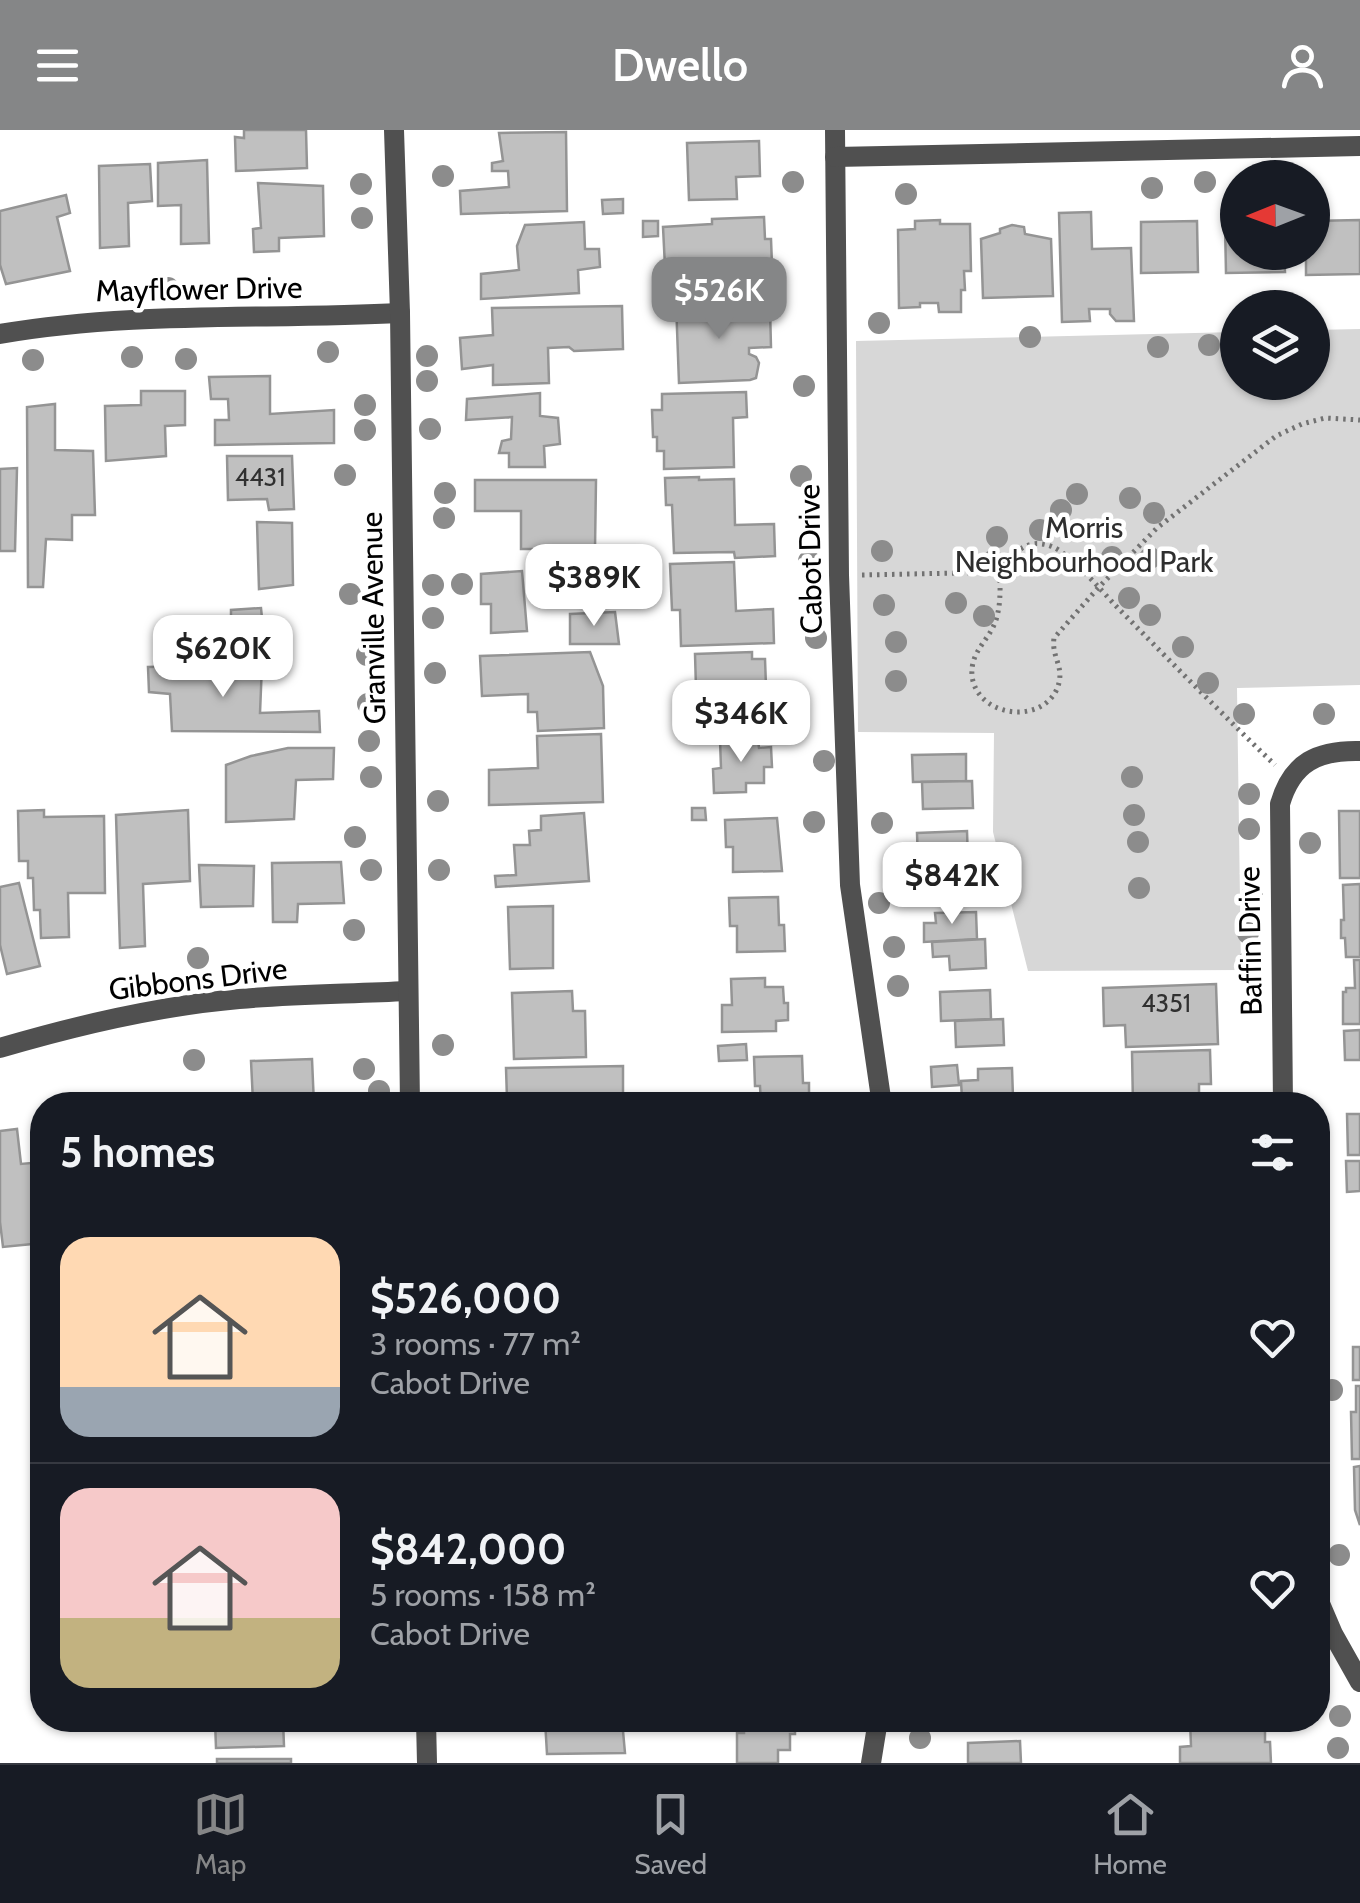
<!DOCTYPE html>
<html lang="en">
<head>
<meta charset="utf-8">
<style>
	body { margin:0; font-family:Cabin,sans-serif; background:#242831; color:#f1f3f6; height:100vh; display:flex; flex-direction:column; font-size:38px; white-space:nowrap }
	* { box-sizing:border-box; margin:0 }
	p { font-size:32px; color:#9ea1a6 }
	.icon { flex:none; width:55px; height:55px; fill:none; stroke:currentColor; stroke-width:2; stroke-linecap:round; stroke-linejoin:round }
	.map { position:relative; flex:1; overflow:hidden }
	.panel { position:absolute; left:30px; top:962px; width:1300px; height:640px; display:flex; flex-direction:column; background:#171b24; border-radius:40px; box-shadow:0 2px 8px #0004 }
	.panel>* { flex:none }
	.needle { width:65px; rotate:269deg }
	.fabs { position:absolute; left:1220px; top:30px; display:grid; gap:20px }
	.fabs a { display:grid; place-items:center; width:110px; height:110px; border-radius:50%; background:#171b24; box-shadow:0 2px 8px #0004; font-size:50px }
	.price { position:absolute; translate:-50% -85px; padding:0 22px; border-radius:20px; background:#fff; color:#222; font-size:32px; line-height:65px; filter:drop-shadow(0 2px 5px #0008) }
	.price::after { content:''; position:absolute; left:50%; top:60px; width:30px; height:22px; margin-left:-15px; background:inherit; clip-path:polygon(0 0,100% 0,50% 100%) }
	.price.on { background:#858687; color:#fff }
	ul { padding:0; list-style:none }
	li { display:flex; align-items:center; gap:30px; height:250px; padding:0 30px }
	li+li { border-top:2px solid #363941 }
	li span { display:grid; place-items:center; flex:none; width:280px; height:200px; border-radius:30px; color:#555 }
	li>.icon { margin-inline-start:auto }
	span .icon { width:120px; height:120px; fill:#fffc; stroke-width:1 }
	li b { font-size:42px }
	h2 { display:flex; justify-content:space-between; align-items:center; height:120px; padding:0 30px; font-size:42px }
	header { display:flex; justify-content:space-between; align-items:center; height:130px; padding:0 30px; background:#858687; color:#fff; font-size:45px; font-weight:600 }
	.tab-bar { display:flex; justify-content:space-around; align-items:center; height:140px; border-top:2px solid #363941; background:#171b24; font-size:28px; color:#9ea1a6 }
	.tab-bar a { display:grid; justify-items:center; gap:5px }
	.tab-bar .on { color:#858687 }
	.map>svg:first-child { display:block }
	.green { fill:#d7d7d7 }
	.building { fill:#c0c0c0; stroke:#949494; stroke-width:2.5 }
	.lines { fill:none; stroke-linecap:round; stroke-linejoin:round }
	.path { stroke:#727272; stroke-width:5; stroke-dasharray:2.5 5; stroke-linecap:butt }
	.minor { stroke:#505050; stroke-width:20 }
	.tertiary { stroke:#505050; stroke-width:20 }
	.tree { fill:#8c8c8c }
	.labels { text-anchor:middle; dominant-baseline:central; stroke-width:9; stroke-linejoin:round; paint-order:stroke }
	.number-label { font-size:25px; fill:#303030 }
	.street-label { font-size:30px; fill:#000; stroke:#fff }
	.park-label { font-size:30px; fill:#2e2e2e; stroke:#fff }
</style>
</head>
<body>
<header><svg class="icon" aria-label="menu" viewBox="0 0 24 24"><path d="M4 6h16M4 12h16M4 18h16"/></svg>Dwello<svg class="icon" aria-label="person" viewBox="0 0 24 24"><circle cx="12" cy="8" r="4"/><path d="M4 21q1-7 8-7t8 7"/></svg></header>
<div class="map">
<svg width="1360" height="1633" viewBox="0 0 1360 1633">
	<rect width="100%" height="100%" fill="#fff"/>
	<path class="green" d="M1360 199V555L1237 558 1241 840 1028 841 993 702 994 603 858 602 856 211 1237 202 1238 252H1312L1313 200Z"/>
	<g class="building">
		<path d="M244 0H306L307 38 236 41 235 7 244 8Z"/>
		<path d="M566 2 567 81 461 84 460 61 509 57 508 41H492V33L503 31 499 3Z"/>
		<path d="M759 11 760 46 736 47 737 69 689 70 687 13Z"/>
		<path d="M207 30 209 113 181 114V75L158 76V33Z"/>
		<path d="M150 34 152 71 128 73 129 116 100 118 99 36Z"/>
		<path d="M258 53 323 56 324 106 279 108V121L254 122 253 99 261 98Z"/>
		<path d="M66 65 70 83 57 87 70 141 6 154 0 135V81Z"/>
		<path d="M623 69V83L603 84 602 70Z"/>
		<path d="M1091 82 1092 119 1131 118 1134 191H1116L1110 184V179H1089L1090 191 1062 192 1059 83Z"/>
		<path d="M764 87 765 109H771L772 135 764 136 765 164 682 168 681 156 666 157 663 97 712 94V89Z"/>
		<path d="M940 90V94H970L971 141H964L965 160H961V182H939L938 173H920V177L899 178 898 100 915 99V91Z"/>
		<path d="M1360 90V144L1306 145V122H1312V91Z"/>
		<path d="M643 91H658V106L643 107Z"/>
		<path d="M1197 91 1198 142 1141 143V92Z"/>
		<path d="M584 92 585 119H599L600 137 578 140 579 163 481 169V144L519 140 517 116 525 95Z"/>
		<path d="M1238 93V122H1284L1285 142 1226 143 1225 94Z"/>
		<path d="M1012 95 1024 97 1025 104 1051 109 1053 166 983 168 981 109 1000 103V99Z"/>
		<path d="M722 171 723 181 770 179 771 217 749 218V224L756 227 759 233 756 248 750 250 679 253 676 172Z"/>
		<path d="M622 176 623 219 574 221 569 217 548 218 549 253 493 255V235L462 239 460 208 493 205 492 178Z"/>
		<path d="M270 246V284L334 280V313L215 315V290H229L228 269H211L209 247Z"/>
		<path d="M141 261H185V295L165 296 166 326 106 331 105 276 141 275Z"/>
		<path d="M746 262 747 287 733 288 734 337 664 339V321H657V307H653L652 280H662V264Z"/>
		<path d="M540 263V286L558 288 560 314 544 316 545 337H509V323H499L502 311 511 309 512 287 466 290 467 269Z"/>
		<path d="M55 274V320L93 321 95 385H72V410L46 409 43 457H28L27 277Z"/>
		<path d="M227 326H292L294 379 269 380 267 369 228 370Z"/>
		<path d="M17 338 15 421H0V339Z"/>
		<path d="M699 347V350L734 349 735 395 774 394 775 426 735 428 734 422 674 423 672 375H666L665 348Z"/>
		<path d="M475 350H596L595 419H521V381H475Z"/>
		<path d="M257 392 292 393 293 455 259 459Z"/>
		<path d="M734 432 736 481 773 479 774 513 681 516 680 480H672L670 434Z"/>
		<path d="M522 441 527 501 491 503V474H481V444Z"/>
		<path d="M261 478 265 518 231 519V480Z"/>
		<path d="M615 482 619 514H570V484Z"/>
		<path d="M590 522 603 556 604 598 538 601 537 582H528V564L482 566 480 526Z"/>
		<path d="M752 522V529H765L766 556H777V585L729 586 728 557 696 558 695 524Z"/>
		<path d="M262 534 260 583 319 581 320 602 172 601 170 564 149 562 148 537Z"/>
		<path d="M601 604 603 672 489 675V640L538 638 537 606Z"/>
		<path d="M758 609 759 618 771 617 772 637H764V653H746V662L714 663 713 639 721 638 720 610Z"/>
		<path d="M288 618H334L333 649 296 650 294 689 226 692V635L251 626Z"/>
		<path d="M966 624V651L913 652 912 625Z"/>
		<path d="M972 651 973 678 923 679 922 652Z"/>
		<path d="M692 678H705L706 690H692Z"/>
		<path d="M44 680V687L104 686 105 763H68L69 807 41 808 40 780H34L33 748H28V731H19L18 681Z"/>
		<path d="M188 680 190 751 143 754 145 816 120 818 116 685Z"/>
		<path d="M1339 681H1360V748H1340Z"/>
		<path d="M584 683 589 751 496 757 495 746 516 745 514 715H530L529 701 541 700V686Z"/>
		<path d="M777 688 782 741 733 742V717H726L725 690Z"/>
		<path d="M967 701 968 731 918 732 917 703Z"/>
		<path d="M960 731 961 759 910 761V732Z"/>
		<path d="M341 732 344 773 298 774 297 792H273L272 733Z"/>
		<path d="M199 735 254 736 253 776 201 777Z"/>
		<path d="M19 753 40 836 7 844 0 815V757Z"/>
		<path d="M1360 754V827H1346L1345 808H1341V790H1344L1343 755Z"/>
		<path d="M778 767 779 795H784L785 821 737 822V796H730L729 768Z"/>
		<path d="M553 776V838L510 839 508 777Z"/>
		<path d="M976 782 977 809 924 812V793H936L935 783Z"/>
		<path d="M985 809 986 838 950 840 949 826 933 827 932 812Z"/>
		<path d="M1354 830H1360V894H1343V862H1346V858H1355Z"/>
		<path d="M765 848V857H783L784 873H788V890L776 891V901L722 902V875H732L731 849Z"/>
		<path d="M1216 854 1218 914 1126 917 1125 895 1104 896 1103 858Z"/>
		<path d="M990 860 991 889 941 891 940 862Z"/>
		<path d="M572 861 573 881H585L586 927 514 929 512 863Z"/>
		<path d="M1003 889 1004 915 956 917 955 891Z"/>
		<path d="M1360 900V930H1345L1344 901Z"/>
		<path d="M746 914 747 930 719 931 718 916Z"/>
		<path d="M1210 920 1211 954H1199V975H1133L1132 922Z"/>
		<path d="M802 926 803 953H809V975H761L760 956H755L754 927Z"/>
		<path d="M312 929 314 975H232V973L253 972 251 931Z"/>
		<path d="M957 935 959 955 932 957 931 937Z"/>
		<path d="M623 936V975H557V968L507 969 506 938Z"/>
		<path d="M1012 938 1013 967 962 969 961 951 978 950V939Z"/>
		<path d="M1027 966V975H978L977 968Z"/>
		<path d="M1347 984H1360V1025H1348Z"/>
		<path d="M17 999 21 1034 42 1032V1113L3 1117 0 1092V1001Z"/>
		<path d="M1346 1031H1360V1061L1347 1062Z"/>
		<rect x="1353" y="1217" width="7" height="33"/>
		<path d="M1356 1256H1360V1329H1352L1351 1282H1356Z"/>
		<path d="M1360 1336V1395L1355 1380 1354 1337Z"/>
		<path d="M215 1590H283L284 1616 216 1618Z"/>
		<path d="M545 1590H622L625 1623 547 1624Z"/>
		<path d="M744 1590H795V1604H790V1620H778V1633H737V1603H744Z"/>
		<path d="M995 1590H1051V1598L995 1599Z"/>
		<path d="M1190 1590H1261L1262 1599H1265V1612H1270L1271 1633H1180V1617L1191 1616Z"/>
		<path d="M1020 1611 1021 1633H968V1613Z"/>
		<rect x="217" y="1629" width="74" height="4"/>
	</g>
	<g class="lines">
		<g class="path">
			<path d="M1000 443C1000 459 1001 474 996 490 989 511 970 521 972 546 977 586 1038 595 1056 561 1067 538 1051 529 1054 508L1098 458 1157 398 1276 306 1302 294 1325 288 1360 290"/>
			<path d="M862 445 1007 442C1012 420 1029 407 1053 417 1070 424 1101 460 1115 475 1168 529 1221 583 1275 635"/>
		</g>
		<g class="minor">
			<path d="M835 0 839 445 850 755 882 975"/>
			<path d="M835 27 1360 16"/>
			<path d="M0 204C132 181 266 190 400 183"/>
			<path d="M0 918C78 895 158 876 239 869 295 864 351 864 407 861"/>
			<path d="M1283 975 1280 674C1292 632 1318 620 1360 621"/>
			<path d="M1318 1469 1333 1504 1360 1552"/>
			<path d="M871 1633 878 1590"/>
		</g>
		<g class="tertiary">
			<path d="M394 0 400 183 410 975"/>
			<path d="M426 1590 427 1633"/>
		</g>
	</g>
	<g class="tree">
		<circle cx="443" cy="46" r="11"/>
		<circle cx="793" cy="52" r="11"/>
		<circle cx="1205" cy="52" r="11"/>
		<circle cx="361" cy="54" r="11"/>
		<circle cx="1152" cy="58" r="11"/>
		<circle cx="906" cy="64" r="11"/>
		<circle cx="362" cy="88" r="11"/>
		<circle cx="168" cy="158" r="11"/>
		<circle cx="879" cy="193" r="11"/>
		<circle cx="1030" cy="207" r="11"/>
		<circle cx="1209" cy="215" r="11"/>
		<circle cx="1158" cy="217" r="11"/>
		<circle cx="328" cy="222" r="11"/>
		<circle cx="427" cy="226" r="11"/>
		<circle cx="132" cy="227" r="11"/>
		<circle cx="186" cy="229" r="11"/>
		<circle cx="33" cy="230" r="11"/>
		<circle cx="427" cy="251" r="11"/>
		<circle cx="804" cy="256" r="11"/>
		<circle cx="365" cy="275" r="11"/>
		<circle cx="430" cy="299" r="11"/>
		<circle cx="365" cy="300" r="11"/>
		<circle cx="345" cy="345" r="11"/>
		<circle cx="801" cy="346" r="11"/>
		<circle cx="445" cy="363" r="11"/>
		<circle cx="1077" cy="364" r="11"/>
		<circle cx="1130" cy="368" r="11"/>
		<circle cx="1061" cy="380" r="11"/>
		<circle cx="1154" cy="383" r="11"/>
		<circle cx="444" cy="388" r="11"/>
		<circle cx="1040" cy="400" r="11"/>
		<circle cx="997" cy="407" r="11"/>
		<circle cx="882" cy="421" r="11"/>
		<circle cx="1112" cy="427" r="11"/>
		<circle cx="1150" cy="428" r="11"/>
		<circle cx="809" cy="431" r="11"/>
		<circle cx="993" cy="431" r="11"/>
		<circle cx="462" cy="454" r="11"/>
		<circle cx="433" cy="455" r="11"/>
		<circle cx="350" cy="464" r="11"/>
		<circle cx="1129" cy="468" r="11"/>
		<circle cx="956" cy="473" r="11"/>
		<circle cx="884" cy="475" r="11"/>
		<circle cx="1150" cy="485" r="11"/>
		<circle cx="984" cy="486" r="11"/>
		<circle cx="433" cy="488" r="11"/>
		<circle cx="816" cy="508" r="11"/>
		<circle cx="896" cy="512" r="11"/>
		<circle cx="1183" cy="517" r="11"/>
		<circle cx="367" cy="525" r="11"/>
		<circle cx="435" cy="543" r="11"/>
		<circle cx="896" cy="551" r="11"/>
		<circle cx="1208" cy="553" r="11"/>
		<circle cx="368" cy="574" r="11"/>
		<circle cx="1244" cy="584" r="11"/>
		<circle cx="1324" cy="584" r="11"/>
		<circle cx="369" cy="611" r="11"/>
		<circle cx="824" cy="631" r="11"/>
		<circle cx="371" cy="647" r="11"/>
		<circle cx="1132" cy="647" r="11"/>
		<circle cx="1249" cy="664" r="11"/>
		<circle cx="438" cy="671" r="11"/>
		<circle cx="1134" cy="685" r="11"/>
		<circle cx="814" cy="692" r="11"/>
		<circle cx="882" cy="693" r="11"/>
		<circle cx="1249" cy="699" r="11"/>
		<circle cx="355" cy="707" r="11"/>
		<circle cx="1138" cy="712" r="11"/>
		<circle cx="1310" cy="713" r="11"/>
		<circle cx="371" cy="740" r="11"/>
		<circle cx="439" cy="740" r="11"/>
		<circle cx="1139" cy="758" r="11"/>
		<circle cx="1252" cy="765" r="11"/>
		<circle cx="879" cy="773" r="11"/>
		<circle cx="354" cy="800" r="11"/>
		<circle cx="1248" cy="803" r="11"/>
		<circle cx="894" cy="817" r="11"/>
		<circle cx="198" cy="828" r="11"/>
		<circle cx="1247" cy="833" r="11"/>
		<circle cx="898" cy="856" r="11"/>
		<circle cx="443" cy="915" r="11"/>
		<circle cx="194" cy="930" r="11"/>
		<circle cx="364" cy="939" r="11"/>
		<circle cx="379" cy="961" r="11"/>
		<circle cx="1332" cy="1260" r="11"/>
		<circle cx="1339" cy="1425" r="11"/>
		<circle cx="1340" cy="1586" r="11"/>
		<circle cx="920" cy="1608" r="11"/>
		<circle cx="1338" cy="1618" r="11"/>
	</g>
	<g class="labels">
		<g class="number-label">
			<text x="260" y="347">4431</text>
			<text x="1166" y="873">4351</text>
		</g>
		<g class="street-label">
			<text transform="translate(199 159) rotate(-1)">Mayflower Drive</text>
			<text transform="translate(810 429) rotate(-91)">Cabot Drive</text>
			<text transform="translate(373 488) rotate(-91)">Granville Avenue</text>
			<text transform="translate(1250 811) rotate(-91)">Baffin Drive</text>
			<text transform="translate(198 849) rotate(-7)">Gibbons Drive</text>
		</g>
		<g class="park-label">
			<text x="1084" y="397">Morris<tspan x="1084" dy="34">Neighbourhood Park</tspan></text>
		</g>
	</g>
</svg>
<div class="fabs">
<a><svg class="needle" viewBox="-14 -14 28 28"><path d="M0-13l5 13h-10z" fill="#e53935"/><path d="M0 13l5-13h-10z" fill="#9ea1a6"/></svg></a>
<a><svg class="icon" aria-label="layers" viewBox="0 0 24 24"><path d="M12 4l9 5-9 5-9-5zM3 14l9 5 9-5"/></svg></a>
</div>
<b class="price on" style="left:719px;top:212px">$526K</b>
<b class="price" style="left:594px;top:499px">$389K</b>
<b class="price" style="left:223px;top:570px">$620K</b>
<b class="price" style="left:741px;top:635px">$346K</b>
<b class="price" style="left:952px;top:797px">$842K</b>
<section class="panel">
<h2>5 homes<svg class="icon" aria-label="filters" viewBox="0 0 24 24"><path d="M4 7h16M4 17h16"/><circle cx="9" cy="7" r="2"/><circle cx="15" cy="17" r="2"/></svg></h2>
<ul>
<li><span style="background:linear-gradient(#ffd9b3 75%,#9aa5b1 0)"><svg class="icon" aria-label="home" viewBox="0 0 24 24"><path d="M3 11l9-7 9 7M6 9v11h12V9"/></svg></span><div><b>$526,000</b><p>3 rooms · 77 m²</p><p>Cabot Drive</p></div><svg class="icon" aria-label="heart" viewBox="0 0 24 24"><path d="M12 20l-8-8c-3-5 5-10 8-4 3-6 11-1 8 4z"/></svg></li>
<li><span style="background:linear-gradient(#f6c9c9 65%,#c2b280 0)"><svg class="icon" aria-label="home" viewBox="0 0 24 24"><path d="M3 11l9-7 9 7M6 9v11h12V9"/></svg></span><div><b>$842,000</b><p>5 rooms · 158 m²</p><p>Cabot Drive</p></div><svg class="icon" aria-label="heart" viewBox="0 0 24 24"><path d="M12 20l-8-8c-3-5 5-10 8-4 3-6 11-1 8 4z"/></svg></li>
</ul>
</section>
</div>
<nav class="tab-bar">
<a class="on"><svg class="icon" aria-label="map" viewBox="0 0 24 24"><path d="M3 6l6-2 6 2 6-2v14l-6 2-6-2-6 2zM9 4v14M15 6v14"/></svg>Map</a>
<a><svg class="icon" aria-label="saved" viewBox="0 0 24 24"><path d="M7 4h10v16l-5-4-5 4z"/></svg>Saved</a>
<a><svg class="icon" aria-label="home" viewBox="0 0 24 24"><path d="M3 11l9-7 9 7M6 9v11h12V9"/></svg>Home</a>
</nav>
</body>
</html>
